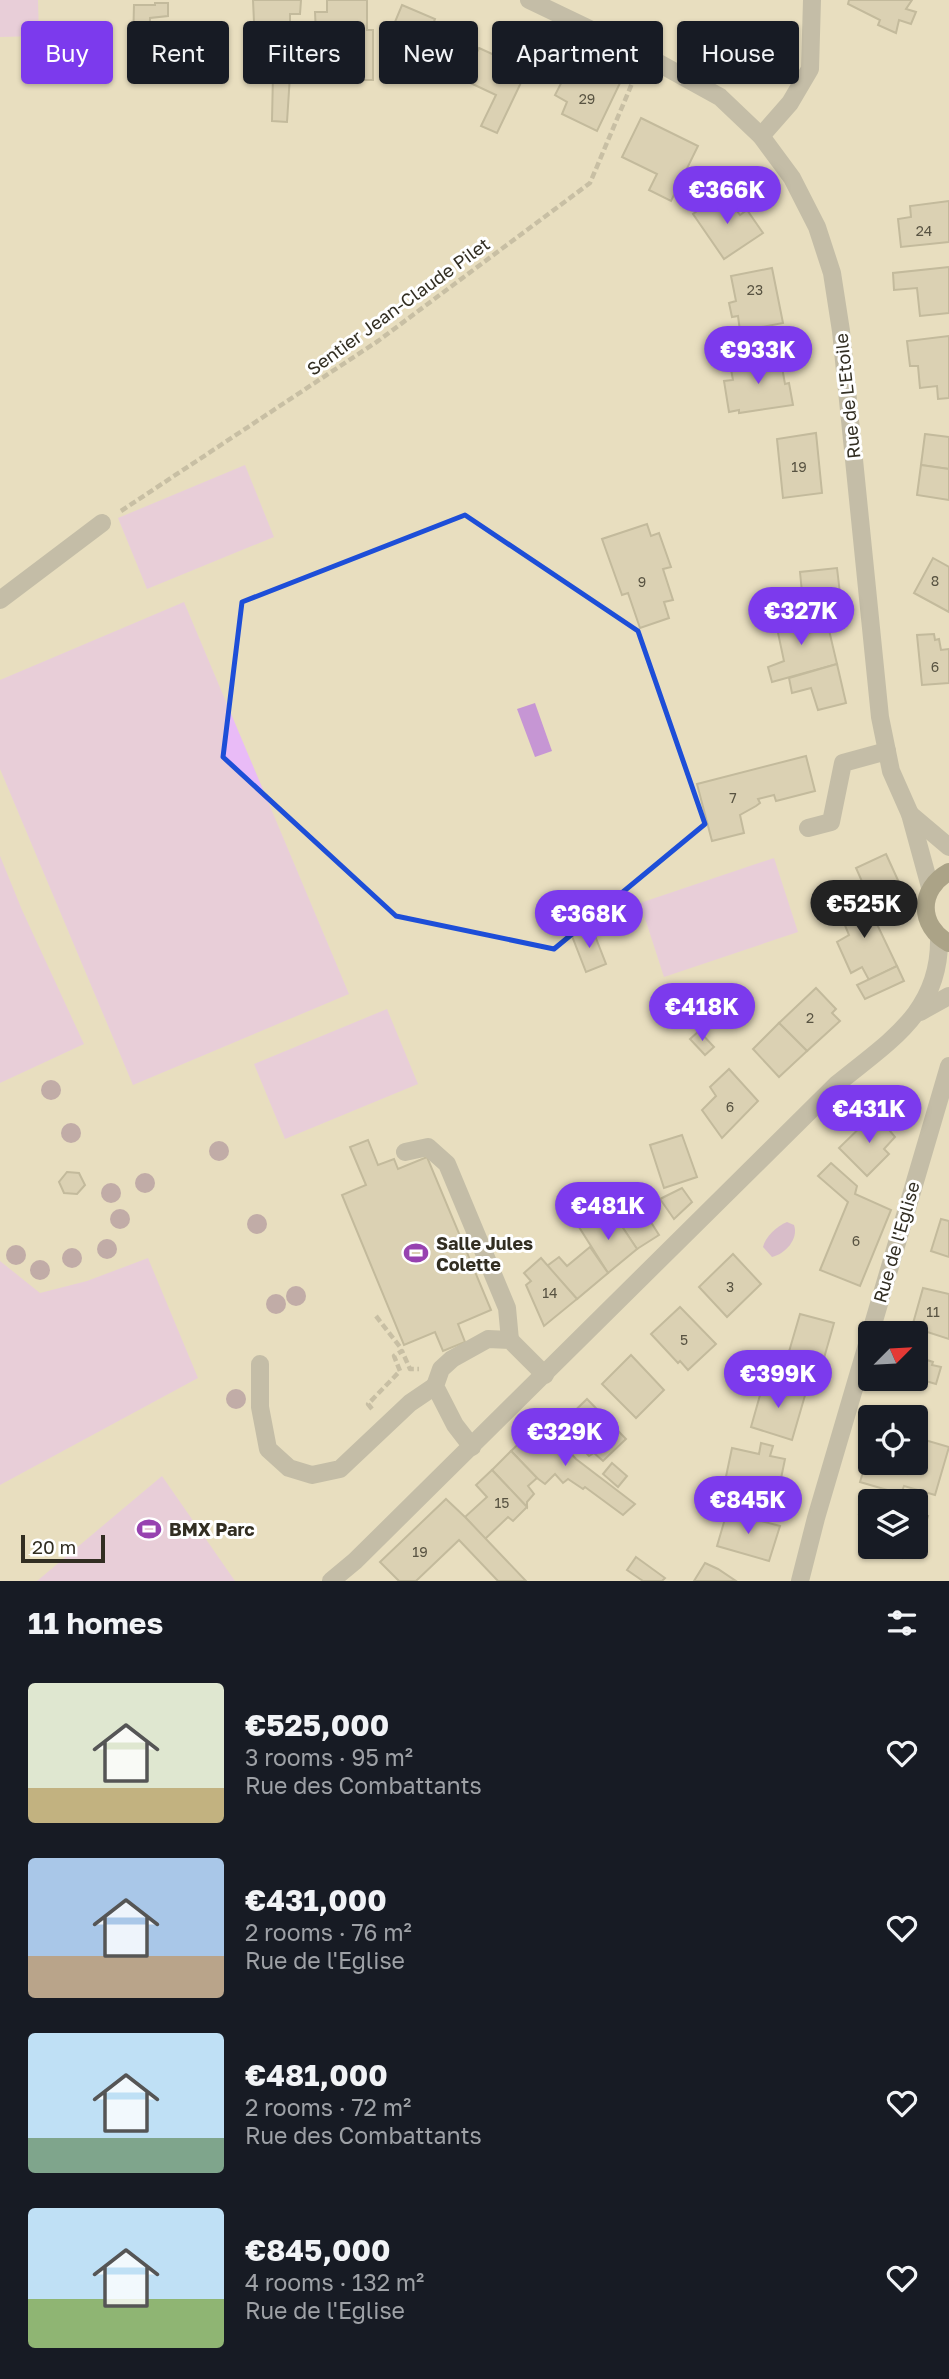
<!DOCTYPE html>
<html lang="en">
<head>
<meta charset="utf-8">
<style>
	body { margin:0; font-family:"Golos Text",sans-serif; background:#20242c; color:#f1f3f6; height:100vh; display:flex; flex-direction:column; font-size:26px; white-space:nowrap }
	* { box-sizing:border-box; margin:0 }
	p { font-size:23px; color:#9ea1a6 }
	.icon { flex:none; width:38px; height:38px; fill:none; stroke:currentColor; stroke-width:2; stroke-linecap:round; stroke-linejoin:round }
	.map { position:relative; height:1581px; overflow:hidden }
	.sheet { display:flex; flex-direction:column; background:#171b24; flex:1 }
	.sheet>* { flex:none }
	.guide { position:absolute; left:21px; top:21px; width:908px; height:63px; display:flex; gap:14px }
	.needle { width:46px; rotate:66deg }
	.buttons { position:absolute; left:858px; top:1321px; display:grid; gap:14px }
	.buttons a { display:grid; place-items:center; width:70px; height:70px; border-radius:7px; background:#171b24; box-shadow:0 2px 5px #0004; font-size:35px }
	.scale { position:absolute; left:21px; bottom:18px; width:84px; box-sizing:border-box; padding-left:7px; border:4px solid #322e22; border-top:0; font-size:19px; line-height:24px; white-space:nowrap; color:#322e22; -webkit-text-stroke:5px #fff; paint-order:stroke }
	.price { position:absolute; translate:-50% -60px; padding:0 16px; border-radius:24px; background:#7c3aed; color:#fff; font-size:23px; line-height:46px; filter:drop-shadow(0 2px 4px #0008) }
	.price::after { content:''; position:absolute; left:50%; top:42px; width:21px; height:16px; margin-left:-10px; background:inherit; clip-path:polygon(0 0,100% 0,50% 100%) }
	.price.current { background:#222; color:#fff }
	ul { padding:0; list-style:none }
	li { display:flex; align-items:center; gap:21px; height:175px; padding:0 28px }
	li span { display:grid; place-items:center; flex:none; width:196px; height:140px; border-radius:7px; color:#555 }
	li>.icon { margin-inline-start:auto }
	span .icon { width:84px; height:84px; fill:#fffc; stroke-width:1 }
	li b { font-size:30px }
	h2 { display:flex; justify-content:space-between; align-items:center; height:84px; padding:0 28px; font-size:30px }
	.pill { padding:0 24px; border-radius:7px; background:#171b24; box-shadow:0 2px 5px #0004; font-size:24px; line-height:63px }
	.pill.current { background:#7c3aed; color:#fff }
	.map>svg:first-child { display:block }
	.green { fill:#e9bbf7 }
	.water { fill:#c696d4 }
	.building { fill:#ccc2a4; stroke:#978e71; stroke-width:2 }
	.lines { fill:none; stroke-linecap:round; stroke-linejoin:round }
	.path { stroke:#a29a83; stroke-width:4.5; stroke-dasharray:7 3.5; stroke-linecap:butt }
	.minor { stroke:#9a9689; stroke-width:18 }
	.major { stroke:#625b44; stroke-width:18 }
	.tree { fill:#936f8a }
	.marked { fill:none; stroke:#1d4ed8; stroke-width:5; stroke-linejoin:round }
	.labels { text-anchor:middle; dominant-baseline:central; stroke-width:6; stroke-linejoin:round; paint-order:stroke }
	.number-label { font-size:14px; fill:#585342 }
	.street-label { font-size:18px; fill:#322e22; stroke:#fff }
	.poi-label { font-size:18px; font-weight:bold; fill:#322e22; stroke:#fff; text-anchor:start }
</style>
</head>
<body>
<div class="map">
<svg width="949" height="1581" viewBox="0 0 949 1581">
	<rect width="100%" height="100%" fill="#e8debf"/>
	<g class="green">
		<path d="M0 0H38L39 36 0 37Z"/>
		<path d="M245 465 274 537 147 589 118 518Z"/>
		<path d="M184 602 349 994 133 1085 0 769V680Z"/>
		<path d="M0 856 22 910 84 1044 0 1083Z"/>
		<path d="M774 858 798 932 664 977 640 903Z"/>
		<path d="M387 1009 418 1084 285 1139 254 1064Z"/>
		<path d="M148 1258 198 1378 0 1485V1261L40 1293 87 1281Z"/>
		<path d="M162 1476 235 1581H37Z"/>
	</g>
	<g class="water">
		<path d="M535 703 552 751 535 757 517 709Z"/>
		<path d="M787 1222 794 1225C799 1239 785 1254 772 1257L763 1247C765 1237 777 1226 787 1222Z"/>
	</g>
	<g class="building">
		<path d="M253 0H301L300 14H290V75L287 122 272 121 273 74H263V35H267V24L254 22Z"/>
		<path d="M327 0H367V30H373V80H347L346 55H321V34H316L315 12H327Z"/>
		<path d="M849 0H912L906 9 916 12 911 24 899 20 896 33 878 25 880 20 848 4Z"/>
		<path d="M155 3H168V16L150 18 149 45 133 44 134 5H155Z"/>
		<path d="M402 5 435 19 419 59 404 53 400 63 385 57 389 48 385 46Z"/>
		<path d="M479 48 527 70 497 133 481 126 496 95 464 80Z"/>
		<path d="M572 62 620 83 597 131 562 114 567 102 555 95Z"/>
		<path d="M641 118 698 146 671 201 649 190 657 174 622 157Z"/>
		<path d="M724 192 740 215 747 210 763 233 724 259 693 214Z"/>
		<path d="M949 201V242L901 247 898 219 911 217 910 206Z"/>
		<path d="M949 267V313L920 316 917 288 894 290 893 273Z"/>
		<path d="M772 268 783 323 740 331 738 316 732 317 729 303 736 301 731 276Z"/>
		<path d="M949 336V398L938 399 937 386 920 388 918 366H910L907 341Z"/>
		<path d="M780 356 785 384 789 383 793 405 739 413V410L729 412 724 381 733 380 730 364Z"/>
		<path d="M816 433 822 493 783 498 777 439Z"/>
		<path d="M925 434 949 437V469L921 465Z"/>
		<path d="M921 465 949 469V500L917 495Z"/>
		<path d="M647 524 651 536 659 533 671 567 663 569 673 600 664 602 669 618 640 628 628 593 622 595 602 539Z"/>
		<path d="M933 558 949 567V612L914 593Z"/>
		<path d="M837 568 844 628 806 633 800 572Z"/>
		<path d="M803 608 806 633 829 630 837 664 772 682 768 667 784 661 774 614Z"/>
		<path d="M934 634 935 640 939 639 941 650 949 649V683L922 685 917 635Z"/>
		<path d="M837 664 846 703 818 710 811 688 792 693 789 678Z"/>
		<path d="M806 756 815 791 776 801 774 795 758 799 760 803 756 806 740 815 744 833 712 841 697 784Z"/>
		<path d="M886 854 907 900 876 913 856 868Z"/>
		<path d="M863 895 897 966 869 980 862 967 851 973 837 942 849 935 837 906Z"/>
		<path d="M592 928 606 964 586 972 572 936Z"/>
		<path d="M897 966 904 981 865 999 857 985Z"/>
		<path d="M816 988 836 1009 832 1013 840 1021 807 1051 779 1023Z"/>
		<path d="M779 1023 807 1051 779 1077 753 1049Z"/>
		<path d="M699 1031 714 1047 705 1055 690 1039Z"/>
		<path d="M729 1069 758 1101 722 1138 702 1110 716 1096 710 1087Z"/>
		<path d="M891 1097 903 1109 888 1124 876 1113Z"/>
		<path d="M875 1113 895 1137 884 1149 889 1154 867 1176 839 1148Z"/>
		<path d="M682 1135 697 1177 664 1188 650 1145Z"/>
		<path d="M368 1140 378 1165 394 1159 398 1169 427 1157 491 1310 458 1324 465 1342 443 1351 435 1332 404 1345 342 1195 366 1185 350 1147Z"/>
		<path d="M831 1163 857 1186 855 1194 891 1210 860 1286 820 1270 848 1202 818 1176Z"/>
		<path d="M67 1172 79 1173 85 1185 77 1194 64 1193 59 1182Z"/>
		<path d="M682 1188 692 1202 674 1219 660 1199Z"/>
		<path d="M637 1200 659 1235 637 1249 615 1216Z"/>
		<path d="M597 1216 601 1224 615 1216 637 1249 608 1273 579 1227Z"/>
		<path d="M941 1219 949 1221V1257L931 1251Z"/>
		<path d="M590 1247 608 1273 577 1299 547 1266 559 1257 567 1266Z"/>
		<path d="M733 1254 761 1284 727 1317 699 1287Z"/>
		<path d="M541 1258 577 1299 544 1326 526 1285 531 1281 524 1273Z"/>
		<path d="M923 1288 949 1294V1339L912 1327Z"/>
		<path d="M680 1307 716 1344 688 1370 680 1361 678 1363 651 1334Z"/>
		<path d="M800 1314 834 1323 822 1365 788 1355Z"/>
		<path d="M631 1355 664 1390 636 1418 602 1384Z"/>
		<path d="M918 1357 933 1362 932 1365 941 1367 936 1384 915 1378Z"/>
		<path d="M764 1381 806 1392 792 1440 751 1427Z"/>
		<path d="M587 1399 626 1439 603 1461 594 1453 589 1456 560 1425Z"/>
		<path d="M548 1428 576 1459 635 1504 623 1515 585 1487 583 1489 568 1479 563 1483 555 1474 545 1484 537 1478 511 1451 531 1432 538 1439Z"/>
		<path d="M918 1438 949 1447 935 1495 904 1486 901 1494 860 1482 866 1462 907 1474 910 1463H915V1447Z"/>
		<path d="M761 1443 773 1446 770 1456 785 1459 777 1498 724 1486 732 1448 759 1454Z"/>
		<path d="M511 1451 537 1478 528 1486 534 1494 527 1502V1507L492 1470Z"/>
		<path d="M612 1463 627 1476 618 1487 603 1474Z"/>
		<path d="M492 1470 527 1507 513 1521 508 1517 485 1539 465 1517 487 1497 476 1485Z"/>
		<path d="M866 1496 883 1502H870V1517L859 1514Z"/>
		<path d="M446 1499 465 1517 526 1581H498L459 1540 416 1581H399L380 1562Z"/>
		<path d="M727 1512 780 1526 769 1561 717 1546Z"/>
		<path d="M915 1512 928 1516 923 1533 915 1531Z"/>
		<path d="M872 1547H906L902 1558 871 1549Z"/>
		<path d="M636 1557 665 1578 662 1581H643L627 1570Z"/>
		<path d="M705 1563 718 1569 736 1581H694Z"/>
	</g>
	<g class="lines">
		<g class="path">
			<path d="M121 511 378 341 590 183 636 74"/>
			<path d="M376 1316 400 1347"/>
			<path d="M372 1409 368 1404 400 1371 394 1356 402 1351 410 1369H419"/>
		</g>
		<g class="minor">
			<path d="M529 0 644 55 720 97 761 136 792 178 817 227 832 273 841 331 880 717 891 771 910 814 930 887"/>
			<path d="M761 136 790 103 810 69 812 0"/>
			<path d="M0 600 102 523"/>
			<path d="M910 814 949 847"/>
			<path d="M808 828 831 822 843 763 887 751"/>
			<path d="M920 1012 949 996"/>
			<path d="M405 1152 428 1147 447 1164 507 1308 510 1340"/>
			<path d="M260 1364V1407L268 1449 289 1468 312 1475 340 1469 410 1403 435 1386"/>
			<path d="M472 1447 455 1425 435 1386 441 1369 452 1359 488 1339 510 1340 545 1375"/>
			<path d="M331 1581 355 1561 837 1084C888 1042 941 1012 939 937"/>
			<path d="M800 1581 816 1518 949 1066"/>
		</g>
		<path class="major" d="M949 872C918 889 918 926 949 943"/>
	</g>
	<g class="tree">
		<circle cx="51" cy="1090" r="10"/>
		<circle cx="71" cy="1133" r="10"/>
		<circle cx="219" cy="1151" r="10"/>
		<circle cx="145" cy="1183" r="10"/>
		<circle cx="111" cy="1193" r="10"/>
		<circle cx="120" cy="1219" r="10"/>
		<circle cx="257" cy="1224" r="10"/>
		<circle cx="107" cy="1249" r="10"/>
		<circle cx="16" cy="1255" r="10"/>
		<circle cx="72" cy="1258" r="10"/>
		<circle cx="40" cy="1270" r="10"/>
		<circle cx="296" cy="1296" r="10"/>
		<circle cx="276" cy="1304" r="10"/>
		<circle cx="236" cy="1399" r="10"/>
	</g>
	<path d="M0 0H949V1581H0ZM465 515 638 631 705 824 554 949 396 916 223 757 242 602Z" fill="#e8debf" fill-opacity=".55" fill-rule="evenodd"/>
	<path class="marked" d="M465 515 638 631 705 824 554 949 396 916 223 757 242 602Z"/>
	<defs>
		<g id="stadium-bare" transform="scale(1.89)"><path d="M0-5a6.5 5 0 1 0 0 10a6.5 5 0 1 0 0-10ZM-3.5-1.8h7v3.6h-7Z" fill="#9742b0" stroke="#fff" stroke-width="2.5" paint-order="stroke"/></g>
	</defs>
	<g fill-rule="evenodd">
		<use href="#stadium-bare" x="416" y="1253"/>
		<use href="#stadium-bare" x="149" y="1529"/>
	</g>
	<g class="labels">
		<g class="number-label">
			<text x="587" y="98">29</text>
			<text x="924" y="230">24</text>
			<text x="755" y="289">23</text>
			<text x="799" y="466">19</text>
			<text x="935" y="580">8</text>
			<text x="642" y="581">9</text>
			<text x="935" y="666">6</text>
			<text x="733" y="797">7</text>
			<text x="810" y="1017">2</text>
			<text x="730" y="1106">6</text>
			<text x="856" y="1240">6</text>
			<text x="730" y="1286">3</text>
			<text x="550" y="1292">14</text>
			<text x="933" y="1311">11</text>
			<text x="684" y="1339">5</text>
			<text x="502" y="1502">15</text>
			<text x="420" y="1551">19</text>
		</g>
		<g class="street-label">
			<text transform="translate(398 306) rotate(-36)">Sentier Jean-Claude Pilet</text>
			<text transform="translate(847 396) rotate(-96)">Rue de L'Etoile</text>
			<text transform="translate(896 1242) rotate(-74)">Rue de l'Eglise</text>
		</g>
		<g class="poi-label">
			<text x="436" y="1243">Salle Jules<tspan x="436" dy="21">Colette</tspan></text>
			<text x="169" y="1529">BMX Parc</text>
		</g>
	</g>
</svg>
<div class="buttons">
<a><svg class="needle" viewBox="-14 -14 28 28"><path d="M0-13l5 13h-10z" fill="#e53935"/><path d="M0 13l5-13h-10z" fill="#9ea1a6"/></svg></a>
<a><svg class="icon" aria-label="locate" viewBox="0 0 24 24"><circle cx="12" cy="12" r="6"/><path d="M12 2v4M12 18v4M2 12h4M18 12h4"/></svg></a>
<a><svg class="icon" aria-label="layers" viewBox="0 0 24 24"><path d="M12 4l9 5-9 5-9-5zM3 14l9 5 9-5"/></svg></a>
</div>
<div class="scale">20 m</div>
<b class="price" style="left:727px;top:226px">€366K</b>
<b class="price" style="left:758px;top:386px">€933K</b>
<b class="price" style="left:801px;top:647px">€327K</b>
<b class="price current" style="left:864px;top:940px">€525K</b>
<b class="price" style="left:589px;top:950px">€368K</b>
<b class="price" style="left:702px;top:1043px">€418K</b>
<b class="price" style="left:869px;top:1145px">€431K</b>
<b class="price" style="left:608px;top:1242px">€481K</b>
<b class="price" style="left:778px;top:1410px">€399K</b>
<b class="price" style="left:565px;top:1468px">€329K</b>
<b class="price" style="left:748px;top:1536px">€845K</b>
<div class="guide">
<a class="pill current">Buy</a>
<a class="pill">Rent</a>
<a class="pill">Filters</a>
<a class="pill">New</a>
<a class="pill">Apartment</a>
<a class="pill">House</a>
</div>
</div>
<section class="sheet">
<h2>11 homes<svg class="icon" aria-label="filters" viewBox="0 0 24 24"><path d="M4 7h16M4 17h16"/><circle cx="9" cy="7" r="2"/><circle cx="15" cy="17" r="2"/></svg></h2>
<ul>
<li><span style="background:linear-gradient(#dfe7d0 75%,#c2b280 0)"><svg class="icon" aria-label="home" viewBox="0 0 24 24"><path d="M3 11l9-7 9 7M6 9v11h12V9"/></svg></span><div><b>€525,000</b><p>3 rooms · 95 m²</p><p>Rue des Combattants</p></div><svg class="icon" aria-label="heart" viewBox="0 0 24 24"><path d="M12 20l-8-8c-3-5 5-10 8-4 3-6 11-1 8 4z"/></svg></li>
<li><span style="background:linear-gradient(#a9c7e8 70%,#b9a48a 0)"><svg class="icon" aria-label="home" viewBox="0 0 24 24"><path d="M3 11l9-7 9 7M6 9v11h12V9"/></svg></span><div><b>€431,000</b><p>2 rooms · 76 m²</p><p>Rue de l'Eglise</p></div><svg class="icon" aria-label="heart" viewBox="0 0 24 24"><path d="M12 20l-8-8c-3-5 5-10 8-4 3-6 11-1 8 4z"/></svg></li>
<li><span style="background:linear-gradient(#bfe0f5 75%,#7fa58c 0)"><svg class="icon" aria-label="home" viewBox="0 0 24 24"><path d="M3 11l9-7 9 7M6 9v11h12V9"/></svg></span><div><b>€481,000</b><p>2 rooms · 72 m²</p><p>Rue des Combattants</p></div><svg class="icon" aria-label="heart" viewBox="0 0 24 24"><path d="M12 20l-8-8c-3-5 5-10 8-4 3-6 11-1 8 4z"/></svg></li>
<li><span style="background:linear-gradient(#bfe0f5 65%,#8fb573 0)"><svg class="icon" aria-label="home" viewBox="0 0 24 24"><path d="M3 11l9-7 9 7M6 9v11h12V9"/></svg></span><div><b>€845,000</b><p>4 rooms · 132 m²</p><p>Rue de l'Eglise</p></div><svg class="icon" aria-label="heart" viewBox="0 0 24 24"><path d="M12 20l-8-8c-3-5 5-10 8-4 3-6 11-1 8 4z"/></svg></li>
</ul>
</section>
</body>
</html>
